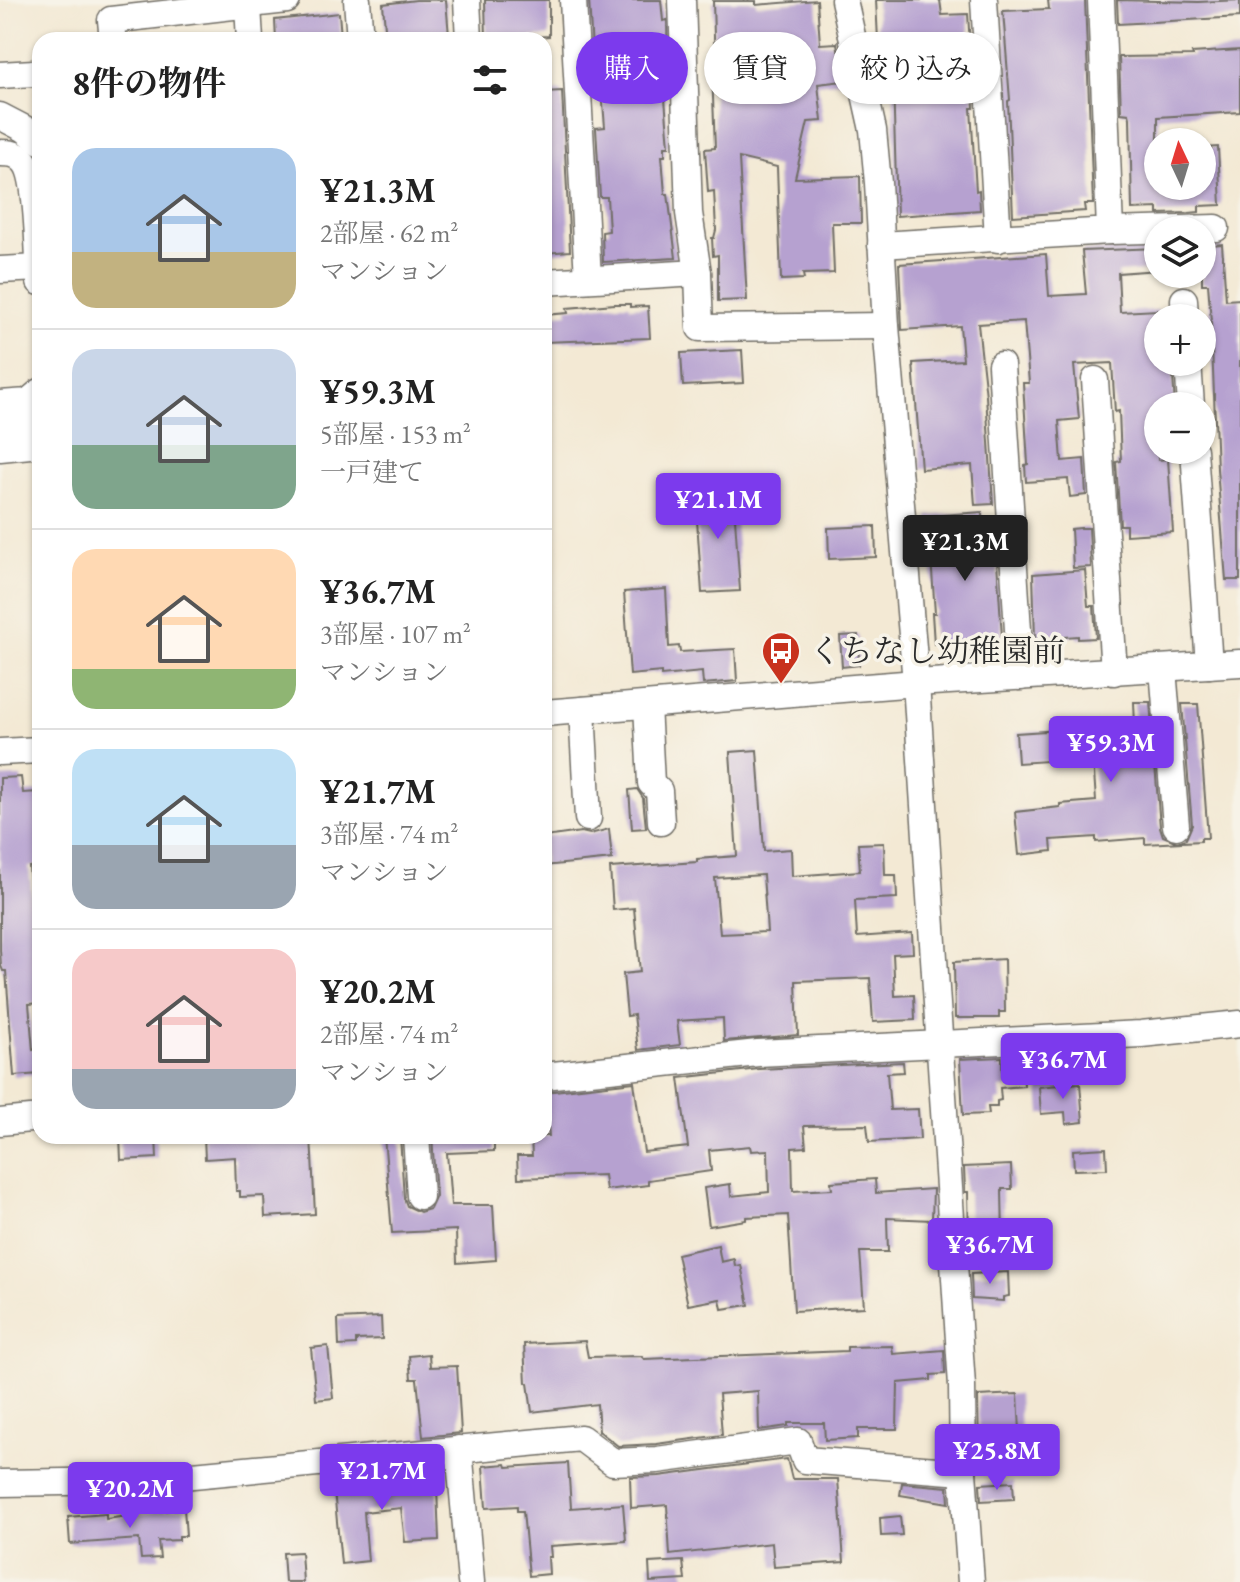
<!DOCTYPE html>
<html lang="ja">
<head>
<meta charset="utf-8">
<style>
	body { margin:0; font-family:"EB Garamond","Noto Serif JP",serif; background:#f2f2f2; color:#222; height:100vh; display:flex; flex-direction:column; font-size:30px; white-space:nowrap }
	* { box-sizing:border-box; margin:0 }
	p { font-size:26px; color:#767676 }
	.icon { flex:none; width:44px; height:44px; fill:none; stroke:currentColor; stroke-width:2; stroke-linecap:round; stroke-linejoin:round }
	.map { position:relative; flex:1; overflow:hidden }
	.details { position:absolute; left:32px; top:32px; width:520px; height:1112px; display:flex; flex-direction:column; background:#fff; border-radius:24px; box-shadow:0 2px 6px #0004 }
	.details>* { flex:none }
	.guide { position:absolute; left:576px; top:32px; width:544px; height:72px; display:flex; gap:16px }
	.needle { width:52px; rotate:356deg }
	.buttons { position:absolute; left:1144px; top:128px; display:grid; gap:16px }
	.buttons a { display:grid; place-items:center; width:72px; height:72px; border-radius:50%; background:#fff; box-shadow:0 2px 6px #0004; font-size:40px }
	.price { position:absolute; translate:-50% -68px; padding:0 18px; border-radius:8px; background:#7c3aed; color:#fff; font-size:26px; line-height:52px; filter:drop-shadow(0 2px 4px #0008) }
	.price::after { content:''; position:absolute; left:50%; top:48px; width:24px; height:18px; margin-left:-12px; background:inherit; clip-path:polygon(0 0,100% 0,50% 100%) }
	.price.active { background:#222; color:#fff }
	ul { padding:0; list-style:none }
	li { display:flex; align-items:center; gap:24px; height:200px; padding:0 40px }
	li+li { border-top:2px solid #e0e0e0 }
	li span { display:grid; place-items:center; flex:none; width:224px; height:160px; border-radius:24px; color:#555 }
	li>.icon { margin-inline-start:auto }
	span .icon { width:96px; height:96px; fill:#fffc; stroke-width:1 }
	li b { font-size:34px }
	h2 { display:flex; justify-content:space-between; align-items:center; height:96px; padding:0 40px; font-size:34px }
	.chip { padding:0 28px; border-radius:36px; background:#fff; box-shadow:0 2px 6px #0004; font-size:28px; line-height:72px }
	.chip.active { background:#7c3aed; color:#fff }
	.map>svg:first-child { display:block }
	.building { fill:#b6a1d0; fill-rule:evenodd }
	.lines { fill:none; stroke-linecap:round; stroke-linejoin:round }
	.minor-casing { stroke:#716e66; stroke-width:29 }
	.minor { stroke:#fff; stroke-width:26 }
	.labels { text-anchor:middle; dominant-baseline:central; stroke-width:7; stroke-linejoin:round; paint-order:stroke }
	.poi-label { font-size:32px; fill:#2b2b2b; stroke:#f7f3e8; text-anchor:start }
</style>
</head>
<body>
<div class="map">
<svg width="1240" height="1582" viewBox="0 0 1240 1582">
	<rect width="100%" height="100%" fill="#f7f3e8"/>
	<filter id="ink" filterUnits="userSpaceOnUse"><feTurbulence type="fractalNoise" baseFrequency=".0125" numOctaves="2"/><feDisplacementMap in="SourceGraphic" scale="16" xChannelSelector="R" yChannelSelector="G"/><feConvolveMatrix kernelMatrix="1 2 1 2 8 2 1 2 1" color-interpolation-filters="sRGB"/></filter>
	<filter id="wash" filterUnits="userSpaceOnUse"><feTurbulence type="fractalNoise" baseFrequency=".006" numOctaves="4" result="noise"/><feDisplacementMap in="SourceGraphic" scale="32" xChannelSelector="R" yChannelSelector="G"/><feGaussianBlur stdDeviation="1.8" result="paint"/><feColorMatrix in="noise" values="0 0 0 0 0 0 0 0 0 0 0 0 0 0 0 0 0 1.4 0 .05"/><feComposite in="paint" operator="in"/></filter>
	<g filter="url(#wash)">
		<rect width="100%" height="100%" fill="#f3e9d4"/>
		<g id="blocks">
			<g class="building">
				<path d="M416 0H446L449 36 441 37V40H386L383 4Z"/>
				<path d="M485 0H549V36L486 40Z"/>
				<path d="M589 0H661L663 21 667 20 668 75H663L669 146H665V156H662L665 194H668L676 258 603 262 602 232 609 231 607 197H600L596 128 605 127 600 66H593Z"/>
				<path d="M817 0 820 44 837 43 844 81 818 84 822 121 808 122 795 178 860 176 861 223H832L834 273 803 274 804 279 781 280 777 167 739 158 747 300 718 301V255L713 256 712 238H714L716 230 714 191 708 192 705 149 715 148 712 72H715L713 1H756V5Z"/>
				<path d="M876 0H940L942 15 968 14 974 108H971L972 125 976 191 979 190 980 210 897 216 893 82H885L883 39 878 40Z"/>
				<path d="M1048 0H1085L1093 204H1084L1085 211 1013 216 1008 101 1010 100 1003 11 1049 9Z"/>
				<path d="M1117 0 1198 2 1240 0V17L1118 24Z"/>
				<path d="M339 13 341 37 276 40 275 20Z"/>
				<path d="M1240 50V112L1158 117V186H1202V148L1218 147 1221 205 1199 206V212L1189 213 1158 214V208L1132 209 1130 118 1129 114 1121 113 1119 57 1193 56 1192 53Z"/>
				<path d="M562 91 570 251 544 253V92Z"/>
				<path d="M1222 244 1226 300 1240 299V580H1226L1217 469 1211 321 1208 284H1202V246Z"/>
				<path d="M1158 248V270L1118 273 1120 312 1158 310V362H1172L1175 406H1158V460L1168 459 1173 532 1126 535V525H1120L1116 462 1121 461 1119 411 1115 412 1112 363 1074 365 1079 419 1059 421 1062 461 1084 459 1086 495 1070 497 1068 479 1026 482 1025 465 1028 464 1023 383H1029L1024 321 978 324 986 396 993 504 975 505 972 465 921 469 913 363 963 360 960 326 902 330 899 264 1046 254 1049 296 1086 294 1082 251Z"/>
				<path d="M615 304H630V307L648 306 650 338 544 342V315L568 313 567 308Z"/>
				<path d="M742 350 744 383 683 386 681 353Z"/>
				<path d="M733 489 740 591 702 593 695 491Z"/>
				<path d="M982 512 983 533 995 532 1003 652H986V648L959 650 958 642 934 644 932 613H935L928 516Z"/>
				<path d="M875 526 876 557 829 559 828 528Z"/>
				<path d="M1081 528H1089L1091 567 1073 568 1071 529Z"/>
				<path d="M1085 570 1088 606H1094L1096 638 1078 639V636L1035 639 1033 574Z"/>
				<path d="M666 589 669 647 679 646 680 652 735 649 737 681 703 684 702 672 661 676V672L630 675 624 592Z"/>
				<path d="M858 635 859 665 842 667 840 636Z"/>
				<path d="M1134 702H1150L1160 827 1163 836 1177 842 1186 839 1192 825 1182 704H1198L1208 838H1201V841L1145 844V838L1096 842V837L1051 840 1052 851 1019 855 1015 812 1060 807V804L1096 801 1093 758 1018 763 1016 733 1135 725Z"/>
				<path d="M757 750 764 851 791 849 792 876 860 871 858 844 884 843 885 875H896L897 898 855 900 857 937 912 933 913 953 893 954 895 996 914 995 915 1020 873 1022 870 978 796 981 798 1035 724 1041 723 1018 677 1021 680 1045 638 1050 634 1015 627 1016 623 974 640 972 634 908 613 910 610 868 697 862V859L737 856 730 752ZM763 875 767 932 720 934 715 878Z"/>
				<path d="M21 777 23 793 39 792 40 804V866L29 867 40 1003 29 1004 33 1050 40 1049V1074L14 1076 6 971H3L1 966 0 950V778Z"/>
				<path d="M637 789 643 798 646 828 632 829 629 790Z"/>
				<path d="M609 829 612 859 544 866V837L581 832 590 834Z"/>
				<path d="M1004 959 1005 1012H999V1018H955L954 962Z"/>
				<path d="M1002 1057V1070L1023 1069 1024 1086 1000 1088 1001 1100 997 1101V1107H988L989 1114 963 1115 960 1059Z"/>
				<path d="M903 1062 904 1072 887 1073 890 1110 918 1109 920 1139 869 1142 867 1125 804 1126 806 1147 792 1148 793 1191 832 1189 831 1182 875 1179 876 1193 933 1189 932 1220 887 1218 888 1252H860L864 1307 794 1311 788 1215 746 1217V1220L709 1226 704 1188 730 1184 731 1196 769 1192 768 1150 751 1151 750 1146 709 1150 711 1171 648 1180V1185L606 1190 604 1175 518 1178 517 1156H532L531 1136H549L545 1092 634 1082 644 1152 688 1147 679 1078 759 1069Z"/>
				<path d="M1080 1083 1083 1122 1066 1124 1065 1112 1041 1114 1039 1087Z"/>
				<path d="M120 1136H156L157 1158 121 1160Z"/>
				<path d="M204 1136H311L315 1214 265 1217 264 1196 240 1197V1191H236L235 1157 205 1159Z"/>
				<path d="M384 1136H400L404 1198 407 1206 420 1212 430 1209 436 1196 432 1136H494V1151L447 1153 451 1205H493L496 1260 457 1263 456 1230 392 1233Z"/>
				<path d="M1106 1148 1107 1169 1074 1170 1073 1150Z"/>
				<path d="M1011 1165 1012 1189H1002L1003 1238H969L968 1192H965L964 1167Z"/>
				<path d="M718 1245 721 1262 734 1259 735 1266 741 1265 749 1305 722 1309 720 1299 688 1305 677 1254Z"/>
				<path d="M1008 1272 1009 1296 1003 1297V1301L972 1299 971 1274Z"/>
				<path d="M381 1317 382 1339 356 1340V1345L339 1346 338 1319Z"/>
				<path d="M585 1341 588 1357 641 1356 644 1359 847 1351V1347L892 1346 893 1354 944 1350 945 1374 931 1375V1380L898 1383 897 1429H858V1438L825 1440 824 1423H788V1426L759 1430 758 1391 719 1394 722 1435 656 1444 618 1446 599 1431 597 1404 532 1412 528 1383H526L524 1344Z"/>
				<path d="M328 1346 333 1398 316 1400 311 1348Z"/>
				<path d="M429 1354 430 1367 457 1366 461 1433 423 1437 417 1379H411L409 1356Z"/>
				<path d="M1018 1394 1020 1431 1005 1432V1450H979L978 1396Z"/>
				<path d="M787 1459 792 1479H838L844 1562 774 1567 772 1543 670 1555 667 1505 631 1508 630 1477 659 1476Z"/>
				<path d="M568 1463 571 1508 623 1504 626 1541 550 1546 551 1557H548L549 1574 529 1576 523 1511H517V1506L486 1508 483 1466 506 1464 507 1467Z"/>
				<path d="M355 1476 356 1480H361L397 1476V1479H406L407 1490 437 1487 439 1540 405 1542 401 1508 364 1512 368 1561 341 1564 333 1479Z"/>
				<path d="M1013 1482 1014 1499 981 1501 980 1484Z"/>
				<path d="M902 1483 948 1487 949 1503 900 1495Z"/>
				<path d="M184 1508 186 1536H179V1540L158 1541 160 1558 141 1559 139 1539 70 1544 68 1517 106 1514V1519Z"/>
				<path d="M900 1516 902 1535 881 1536 880 1518Z"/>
				<path d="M301 1552 303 1582H285L283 1553Z"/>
				<path d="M683 1561 685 1580 650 1582 649 1563Z"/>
			</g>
		</g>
	</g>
	<g filter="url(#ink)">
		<use href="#blocks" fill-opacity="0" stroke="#716e66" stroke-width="2"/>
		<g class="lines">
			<g class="minor-casing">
				<g id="minor">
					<path d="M357 0 360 40"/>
					<path d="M467 0 469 40"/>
					<path d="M573 0 588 279"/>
					<path d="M682 0 689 213 698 273 700 328 886 326"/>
					<path d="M844 0 873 130 878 183 886 326 916 683 962 1386 963 1472 971 1582"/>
					<path d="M984 0 998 239"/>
					<path d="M248 6 250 40"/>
					<path d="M113 40 111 20 287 0"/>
					<path d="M0 75 34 73 40 75"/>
					<path d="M0 116 25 129 40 141"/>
					<path d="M0 153C9 153 16 153 23 160 39 174 38 258 40 282"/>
					<path d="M1110 231 1216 228"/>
					<path d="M881 245 1110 231 1101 0"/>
					<path d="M0 270 39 268"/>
					<path d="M544 282 698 273"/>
					<path d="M1184 300 1185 318"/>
					<path d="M1188 362 1191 406"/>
					<path d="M1001 365 1021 677"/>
					<path d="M1095 380 1114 672"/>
					<path d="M0 404 28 402 40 392"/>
					<path d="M0 426C14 426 32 427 40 414"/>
					<path d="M0 448 40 444"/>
					<path d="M1194 450 1209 665"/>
					<path d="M1163 669 1176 826"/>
					<path d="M647 705 651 783 659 791 661 822"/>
					<path d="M582 710 588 818"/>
					<path d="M544 713 916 683 1240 663"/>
					<path d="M0 752 40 750"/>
					<path d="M544 1076 758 1053 1141 1034 1240 1024"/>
					<path d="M0 1122 40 1118"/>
					<path d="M416 1136 420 1196"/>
					<path d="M459 1449 471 1582"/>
					<path d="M0 1483 130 1481 581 1438 613 1462 657 1460 798 1441 805 1460 963 1472"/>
				</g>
			</g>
			<use href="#minor" class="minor"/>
		</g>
	</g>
	<defs>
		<g id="bus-pin" transform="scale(2)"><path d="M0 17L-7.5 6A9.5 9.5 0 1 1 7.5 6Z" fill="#c8321e" stroke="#f7f3e8"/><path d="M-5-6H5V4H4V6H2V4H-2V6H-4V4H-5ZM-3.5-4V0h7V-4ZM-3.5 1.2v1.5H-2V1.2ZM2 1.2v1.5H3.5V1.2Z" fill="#fff"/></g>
	</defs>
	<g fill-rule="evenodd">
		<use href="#bus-pin" x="781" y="651"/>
	</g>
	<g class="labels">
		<g class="poi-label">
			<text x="809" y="651">くちなし幼稚園前</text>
		</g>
	</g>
</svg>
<div class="buttons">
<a><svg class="needle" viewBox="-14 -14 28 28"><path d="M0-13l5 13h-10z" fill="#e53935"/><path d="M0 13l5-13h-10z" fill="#767676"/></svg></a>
<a><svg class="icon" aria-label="layers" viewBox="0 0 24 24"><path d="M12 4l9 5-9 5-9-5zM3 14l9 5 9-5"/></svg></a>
<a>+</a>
<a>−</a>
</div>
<b class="price" style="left:718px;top:541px">¥21.1M</b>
<b class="price active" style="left:965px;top:583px">¥21.3M</b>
<b class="price" style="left:1111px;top:784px">¥59.3M</b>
<b class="price" style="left:1063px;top:1101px">¥36.7M</b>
<b class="price" style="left:990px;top:1286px">¥36.7M</b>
<b class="price" style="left:997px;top:1492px">¥25.8M</b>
<b class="price" style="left:382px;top:1512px">¥21.7M</b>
<b class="price" style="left:130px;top:1530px">¥20.2M</b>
<div class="guide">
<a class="chip active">購入</a>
<a class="chip">賃貸</a>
<a class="chip">絞り込み</a>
</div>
<section class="details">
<h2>8件の物件<svg class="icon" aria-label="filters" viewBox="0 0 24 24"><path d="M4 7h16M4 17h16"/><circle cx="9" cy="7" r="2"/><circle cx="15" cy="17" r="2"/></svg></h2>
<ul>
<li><span style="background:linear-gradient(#a9c7e8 65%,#c2b280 0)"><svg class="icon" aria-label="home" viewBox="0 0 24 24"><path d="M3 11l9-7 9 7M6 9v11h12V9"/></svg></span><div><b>¥21.3M</b><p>2部屋 · 62 m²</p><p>マンション</p></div></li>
<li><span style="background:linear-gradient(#c9d6e8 60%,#7fa58c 0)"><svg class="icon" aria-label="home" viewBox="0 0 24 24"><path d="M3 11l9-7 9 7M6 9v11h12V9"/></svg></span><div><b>¥59.3M</b><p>5部屋 · 153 m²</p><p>一戸建て</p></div></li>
<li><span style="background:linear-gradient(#ffd9b3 75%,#8fb573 0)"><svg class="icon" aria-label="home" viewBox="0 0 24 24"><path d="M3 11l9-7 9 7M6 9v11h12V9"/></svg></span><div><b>¥36.7M</b><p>3部屋 · 107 m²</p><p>マンション</p></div></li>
<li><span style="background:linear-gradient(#bfe0f5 60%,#9aa5b1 0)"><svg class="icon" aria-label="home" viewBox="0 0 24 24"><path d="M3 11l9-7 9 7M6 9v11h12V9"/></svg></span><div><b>¥21.7M</b><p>3部屋 · 74 m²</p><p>マンション</p></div></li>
<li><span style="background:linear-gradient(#f6c9c9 75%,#9aa5b1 0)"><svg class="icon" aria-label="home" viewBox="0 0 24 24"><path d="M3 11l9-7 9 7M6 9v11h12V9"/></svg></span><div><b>¥20.2M</b><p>2部屋 · 74 m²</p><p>マンション</p></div></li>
</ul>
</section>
</div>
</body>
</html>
